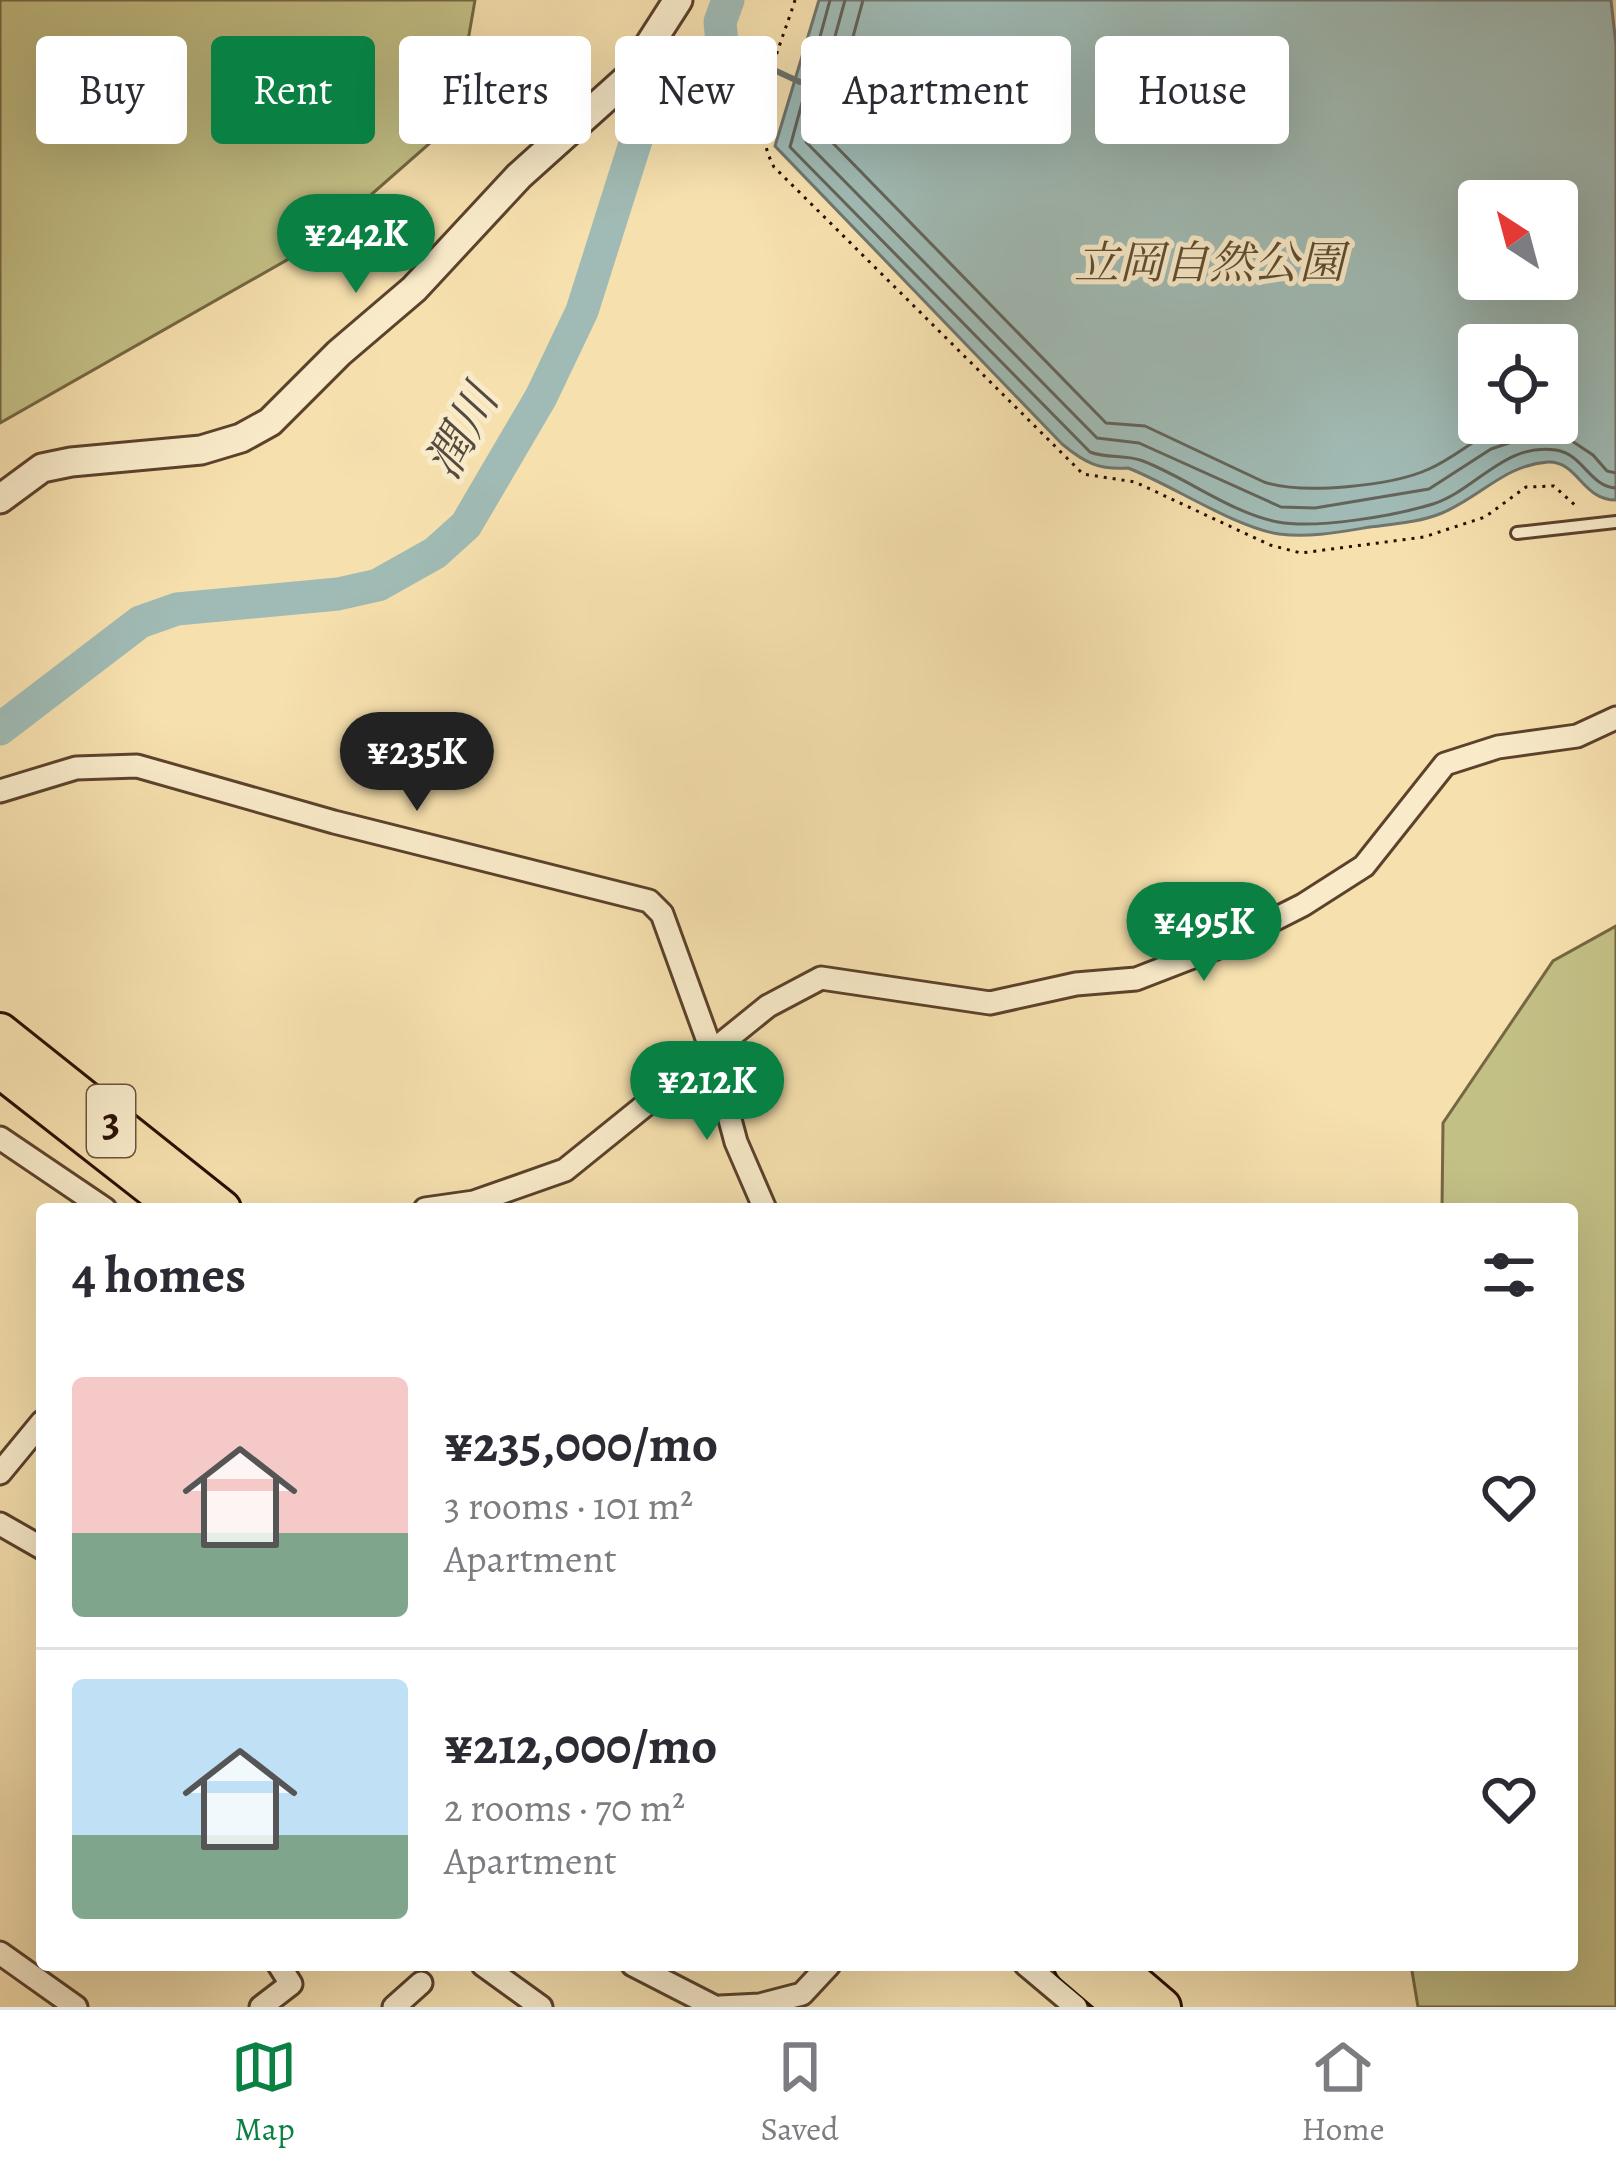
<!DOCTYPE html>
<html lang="en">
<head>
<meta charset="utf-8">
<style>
	body { margin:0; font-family:Alegreya,"Noto Serif JP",serif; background:#f2f2f3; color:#2b2b33; height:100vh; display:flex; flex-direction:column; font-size:45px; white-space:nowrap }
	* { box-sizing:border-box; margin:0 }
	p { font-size:39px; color:#7c7c81 }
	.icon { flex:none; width:66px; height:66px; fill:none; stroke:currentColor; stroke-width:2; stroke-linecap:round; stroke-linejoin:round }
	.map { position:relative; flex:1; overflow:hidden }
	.sheet { position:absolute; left:36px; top:1203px; width:1542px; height:768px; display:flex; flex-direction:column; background:#fff; border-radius:12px; box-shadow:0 12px 48px #0002 }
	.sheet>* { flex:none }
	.guide { position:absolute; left:36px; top:36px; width:1545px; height:108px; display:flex; gap:24px }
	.needle { width:78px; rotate:324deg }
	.buttons { position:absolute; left:1458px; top:180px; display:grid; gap:24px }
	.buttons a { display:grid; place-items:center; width:120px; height:120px; border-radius:12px; background:#fff; box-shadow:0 12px 48px #0002; font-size:60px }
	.price { position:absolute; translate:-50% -102px; padding:0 27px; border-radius:42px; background:#0b8043; color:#fff; font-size:39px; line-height:78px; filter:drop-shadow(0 3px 6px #0008) }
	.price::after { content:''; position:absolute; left:50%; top:72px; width:36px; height:27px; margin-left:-18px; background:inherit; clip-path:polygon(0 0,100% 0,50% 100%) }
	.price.selected { background:#222; color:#fff }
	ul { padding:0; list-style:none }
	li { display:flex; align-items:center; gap:36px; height:300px; padding:0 36px }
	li+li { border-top:3px solid #e1e1e2 }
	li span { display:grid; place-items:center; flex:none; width:336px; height:240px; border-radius:12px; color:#555 }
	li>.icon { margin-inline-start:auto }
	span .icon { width:144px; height:144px; fill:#fffc; stroke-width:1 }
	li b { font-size:51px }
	h2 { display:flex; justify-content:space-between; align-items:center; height:144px; padding:0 36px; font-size:51px }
	.chip { padding:0 42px; border-radius:12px; background:#fff; box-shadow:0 12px 48px #0002; font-size:42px; line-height:108px }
	.chip.selected { background:#0b8043; color:#fff }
	.tabs { display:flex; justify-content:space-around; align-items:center; height:168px; border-top:3px solid #e1e1e2; background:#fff; font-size:33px; color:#7c7c81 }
	.tabs a { display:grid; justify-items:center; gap:6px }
	.tabs .selected { color:#0b8043 }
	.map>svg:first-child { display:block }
	.green { fill:#c3c086; stroke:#766743; stroke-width:3 }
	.water { fill:#a0bbb5; stroke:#70766d; stroke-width:3; fill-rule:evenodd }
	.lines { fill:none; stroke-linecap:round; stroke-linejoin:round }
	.shore { stroke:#64645a; stroke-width:3 }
	.stream { stroke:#70766d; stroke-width:6 }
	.river { stroke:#a0bbb5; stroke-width:33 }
	.service-casing { stroke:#5c422c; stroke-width:16 }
	.minor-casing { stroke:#5c422c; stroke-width:27 }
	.tertiary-casing { stroke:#5c422c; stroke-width:33 }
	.trunk-casing { stroke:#290e00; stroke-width:42 }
	.path { stroke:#290e00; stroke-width:3; stroke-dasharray:3 6; stroke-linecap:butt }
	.service { stroke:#f9ebca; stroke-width:10 }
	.minor { stroke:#f9ebca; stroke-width:21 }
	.tertiary { stroke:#f9ebca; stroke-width:27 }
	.trunk { stroke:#f6e0ae; stroke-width:36 }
	.labels { text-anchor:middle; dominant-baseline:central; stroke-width:10; stroke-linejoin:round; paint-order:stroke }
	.shield { fill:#f9ebca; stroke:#67503d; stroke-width:3 }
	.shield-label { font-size:42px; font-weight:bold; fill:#290e00 }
	.park-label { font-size:45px; font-style:italic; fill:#5f4c2f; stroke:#f9ebca }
	.water-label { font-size:48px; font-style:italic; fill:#534b3f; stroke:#f9ebca }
</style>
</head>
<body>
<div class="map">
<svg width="1616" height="2007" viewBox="0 0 1616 2007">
	<rect width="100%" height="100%" fill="#f6e0ae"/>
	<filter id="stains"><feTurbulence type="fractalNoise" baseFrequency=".00167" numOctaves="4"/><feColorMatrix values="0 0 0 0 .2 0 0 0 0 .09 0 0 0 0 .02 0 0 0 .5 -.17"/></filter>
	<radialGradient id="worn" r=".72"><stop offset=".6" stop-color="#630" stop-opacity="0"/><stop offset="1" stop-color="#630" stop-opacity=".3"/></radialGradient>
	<g class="green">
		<path d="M0 0H475L454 122 315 244 0 423Z"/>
		<path d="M1616 926V2007H1418L1411 1965H1572V1209H1442L1443 1123 1553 961Z"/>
	</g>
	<path class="water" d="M819 0H1611L1616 45V500C1582 500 1578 461 1548 462 1504 465 1481 497 1442 513 1421 522 1394 524 1370 527 1340 532 1310 538 1279 534 1236 528 1172 485 1128 468 1099 470 1085 463 1062 444L775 146ZM1479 201H1557V279H1479ZM1479 345H1557V423H1479Z"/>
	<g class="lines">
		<g class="shore">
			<path d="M830 0 790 147 1090 452C1108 459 1125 454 1143 461 1187 478 1231 513 1278 522 1317 529 1394 516 1433 504 1476 490 1505 442 1556 450 1583 454 1590 487 1616 488"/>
			<path d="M845 0 806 142 1097 438 1139 443 1281 507 1315 508 1429 489 1491 449 1527 437H1566L1593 455 1607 471 1616 473"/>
			<path d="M863 0 826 136 1106 423 1145 426 1264 482C1302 495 1392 486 1429 469 1458 456 1479 434 1510 423"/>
		</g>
		<path class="stream" d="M724 64 748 58 800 82"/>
		<path class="river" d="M0 729 140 622 177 609 338 594 378 585 435 553 466 525 541 397 582 311 639 131 688 85 724 64 720 22 728 0"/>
		<g class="service-casing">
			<path id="service" d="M1517 533 1616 522"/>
		</g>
		<g class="minor-casing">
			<g id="minor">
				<path d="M0 791 76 768 137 766 334 822 649 901 662 914 712 1052 736 1142 765 1209"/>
				<path d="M0 1138 105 1209"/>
				<path d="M425 1209 474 1202 565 1170 768 1006 821 978 990 1003 1076 984 1136 979 1224 945 1303 905 1364 866 1445 764 1498 747 1577 736 1616 718"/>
				<path d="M0 1473 42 1422"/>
				<path d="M0 1524 42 1548"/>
				<path d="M0 1953 76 2007"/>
				<path d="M483 1965 541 2007"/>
				<path d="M633 1965 715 2007"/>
				<path d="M1026 1965 1076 2007"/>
				<path d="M261 2007 291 1984 279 1965"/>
				<path d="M394 2007 421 1983"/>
				<path d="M720 2007 760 2005 802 1994 829 1965"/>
			</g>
		</g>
		<g class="tertiary-casing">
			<path id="tertiary" d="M0 499 42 468 71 462 201 450 241 438 270 422 339 353 414 289 519 176 628 78 678 0"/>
		</g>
		<g class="trunk-casing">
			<g id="trunk">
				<path d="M0 1032 222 1209"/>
				<path d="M0 1069 179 1209"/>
				<path d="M1073 1965 1122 2007"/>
				<path d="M1113 1965 1162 2007"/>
			</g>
		</g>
		<path class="path" d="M795 0C779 52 746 116 774 167L1083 474 1135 482 1270 545 1301 553 1424 537 1485 517 1526 487 1554 486 1578 508"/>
		<use href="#service" class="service"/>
		<use href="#minor" class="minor"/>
		<use href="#tertiary" class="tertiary"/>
		<use href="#trunk" class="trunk"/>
	</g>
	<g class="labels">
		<rect class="shield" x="87" y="1085" width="48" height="72" rx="9"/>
		<g class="shield-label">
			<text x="111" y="1121">3</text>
		</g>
		<g class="park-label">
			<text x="1209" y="263">立岡自然公園</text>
		</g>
		<g class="water-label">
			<text transform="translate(462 432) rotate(-62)">潤川</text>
		</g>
	</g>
	<rect width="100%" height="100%" filter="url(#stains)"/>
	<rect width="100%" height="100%" fill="url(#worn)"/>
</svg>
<div class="buttons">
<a><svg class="needle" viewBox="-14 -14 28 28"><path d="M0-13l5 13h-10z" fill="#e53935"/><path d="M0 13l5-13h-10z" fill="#7c7c81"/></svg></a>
<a><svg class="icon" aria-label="locate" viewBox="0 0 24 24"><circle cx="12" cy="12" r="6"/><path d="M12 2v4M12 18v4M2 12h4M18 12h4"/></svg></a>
</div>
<b class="price" style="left:356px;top:296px">¥242K</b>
<b class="price selected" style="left:417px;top:814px">¥235K</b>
<b class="price" style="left:1204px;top:984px">¥495K</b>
<b class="price" style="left:707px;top:1143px">¥212K</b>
<div class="guide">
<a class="chip">Buy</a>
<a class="chip selected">Rent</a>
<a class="chip">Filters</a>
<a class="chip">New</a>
<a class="chip">Apartment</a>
<a class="chip">House</a>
</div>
<section class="sheet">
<h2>4 homes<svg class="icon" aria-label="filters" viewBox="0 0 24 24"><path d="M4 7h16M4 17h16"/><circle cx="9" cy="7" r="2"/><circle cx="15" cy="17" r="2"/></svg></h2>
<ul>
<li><span style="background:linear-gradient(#f6c9c9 65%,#7fa58c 0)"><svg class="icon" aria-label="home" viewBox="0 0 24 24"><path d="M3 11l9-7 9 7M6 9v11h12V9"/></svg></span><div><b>¥235,000/mo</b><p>3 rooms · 101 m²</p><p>Apartment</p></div><svg class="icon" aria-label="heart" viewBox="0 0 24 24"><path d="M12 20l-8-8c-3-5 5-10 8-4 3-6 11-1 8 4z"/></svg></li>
<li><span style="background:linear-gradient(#bfe0f5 65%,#7fa58c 0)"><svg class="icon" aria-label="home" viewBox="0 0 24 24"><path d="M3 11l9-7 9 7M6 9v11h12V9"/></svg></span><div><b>¥212,000/mo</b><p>2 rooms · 70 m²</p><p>Apartment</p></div><svg class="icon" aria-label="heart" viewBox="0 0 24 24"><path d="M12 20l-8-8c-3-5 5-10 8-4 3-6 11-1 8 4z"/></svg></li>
</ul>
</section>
</div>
<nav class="tabs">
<a class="selected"><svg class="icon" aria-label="map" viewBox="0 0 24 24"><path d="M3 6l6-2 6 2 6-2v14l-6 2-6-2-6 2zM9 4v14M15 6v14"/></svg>Map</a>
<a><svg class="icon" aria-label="saved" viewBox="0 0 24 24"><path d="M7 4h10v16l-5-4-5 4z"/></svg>Saved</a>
<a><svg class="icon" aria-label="home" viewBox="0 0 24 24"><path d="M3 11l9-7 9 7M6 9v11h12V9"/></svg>Home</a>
</nav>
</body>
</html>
